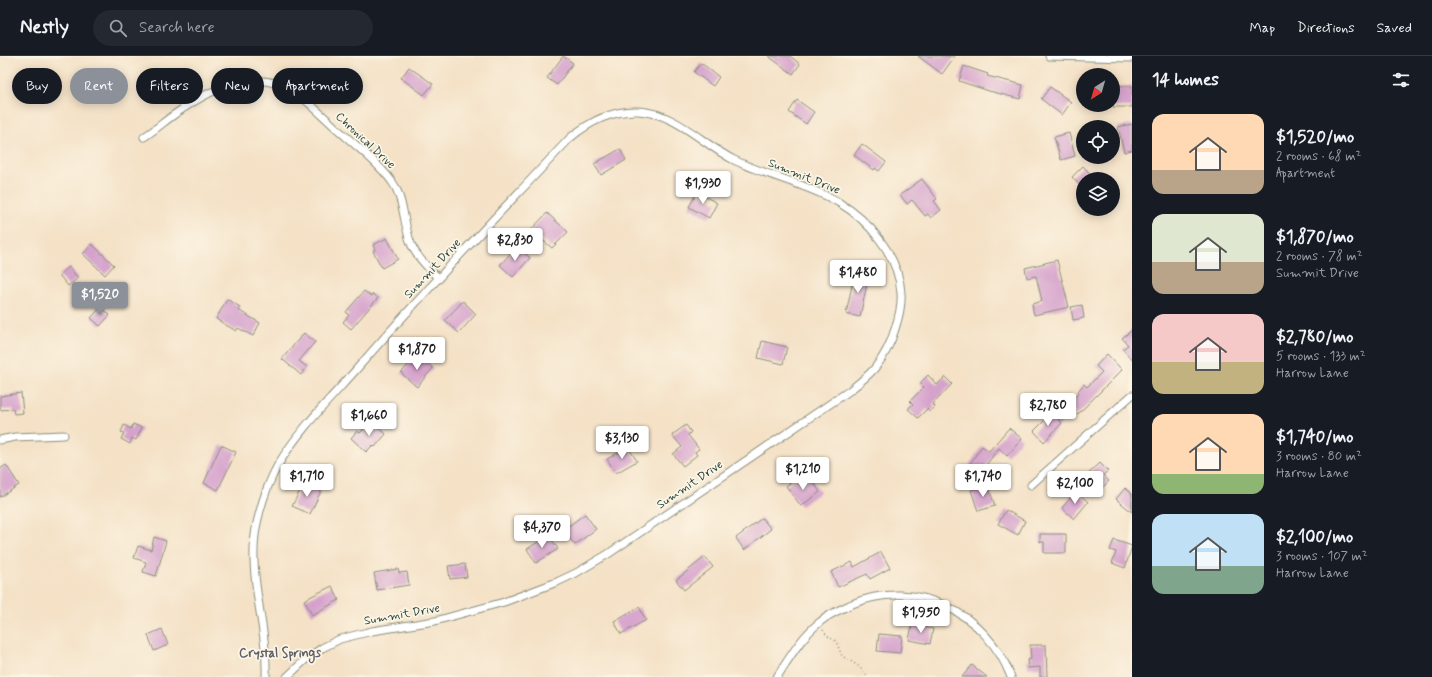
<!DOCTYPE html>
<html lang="en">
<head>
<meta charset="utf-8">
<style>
	body { margin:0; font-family:Mynerve,sans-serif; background:#242831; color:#f1f3f6; height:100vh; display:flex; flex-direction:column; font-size:15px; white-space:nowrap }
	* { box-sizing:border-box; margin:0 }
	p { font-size:13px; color:#9ea1a6 }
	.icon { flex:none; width:22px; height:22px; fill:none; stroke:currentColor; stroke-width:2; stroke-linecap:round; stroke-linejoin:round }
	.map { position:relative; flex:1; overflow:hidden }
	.sheet { display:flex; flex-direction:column; background:#171b24; width:300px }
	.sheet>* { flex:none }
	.top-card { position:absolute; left:12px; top:12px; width:380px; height:36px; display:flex; gap:8px }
	.needle { width:26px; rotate:217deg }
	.buttons { position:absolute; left:1076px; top:12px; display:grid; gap:8px }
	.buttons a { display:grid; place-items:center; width:44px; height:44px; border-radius:50%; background:#171b24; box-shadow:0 2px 10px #0003; font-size:20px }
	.price { position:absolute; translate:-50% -34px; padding:0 9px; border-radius:4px; background:#fff; color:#222; font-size:13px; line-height:26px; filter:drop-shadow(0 1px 2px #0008) }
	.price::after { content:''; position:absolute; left:50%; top:24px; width:12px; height:9px; margin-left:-6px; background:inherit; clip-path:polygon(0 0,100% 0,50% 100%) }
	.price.on { background:#8c9099; color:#fff }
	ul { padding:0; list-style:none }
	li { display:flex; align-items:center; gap:12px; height:100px; padding:0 20px }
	li span { display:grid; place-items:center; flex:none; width:112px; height:80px; border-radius:12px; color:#555 }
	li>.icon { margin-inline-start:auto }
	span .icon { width:48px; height:48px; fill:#fffc; stroke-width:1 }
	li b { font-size:17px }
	h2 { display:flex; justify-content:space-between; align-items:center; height:48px; padding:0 20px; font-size:17px }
	.chip { padding:0 14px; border-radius:18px; background:#171b24; box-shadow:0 2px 10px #0003; font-size:14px; line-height:36px }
	.chip.on { background:#8c9099; color:#fff }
	header { display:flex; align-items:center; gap:24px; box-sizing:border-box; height:56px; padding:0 20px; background:#171b24; border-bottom:1px solid #363941 }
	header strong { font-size:19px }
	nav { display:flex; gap:22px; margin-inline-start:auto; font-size:14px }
	.search { width:280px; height:36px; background:#242831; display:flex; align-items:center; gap:10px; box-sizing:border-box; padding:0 14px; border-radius:22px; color:#9ea1a6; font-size:15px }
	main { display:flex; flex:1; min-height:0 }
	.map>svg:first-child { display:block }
	.building { fill:#d5a2cc }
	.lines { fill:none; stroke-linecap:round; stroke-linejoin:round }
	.street-casing { stroke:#8a8f7d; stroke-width:9 }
	.path { stroke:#8a8f7d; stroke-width:1.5; stroke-dasharray:1 3; stroke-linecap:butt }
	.street { stroke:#fff; stroke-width:7 }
	.labels { text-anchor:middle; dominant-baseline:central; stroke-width:3.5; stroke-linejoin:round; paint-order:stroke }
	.street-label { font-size:12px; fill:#1f3d34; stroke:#fcf5e5 }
	.neighbourhood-label { font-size:13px; font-weight:bold; fill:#5f6069; stroke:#fcf5e5 }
</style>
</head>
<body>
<header>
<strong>Nestly</strong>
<div class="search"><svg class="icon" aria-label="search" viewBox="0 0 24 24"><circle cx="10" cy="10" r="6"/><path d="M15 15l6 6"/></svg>Search here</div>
<nav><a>Map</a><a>Directions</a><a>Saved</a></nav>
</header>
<main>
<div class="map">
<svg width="1132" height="621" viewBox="0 0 1132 621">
	<rect width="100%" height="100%" fill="#fcf5e5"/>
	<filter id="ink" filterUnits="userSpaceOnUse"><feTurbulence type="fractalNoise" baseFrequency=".025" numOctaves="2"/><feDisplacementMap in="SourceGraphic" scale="8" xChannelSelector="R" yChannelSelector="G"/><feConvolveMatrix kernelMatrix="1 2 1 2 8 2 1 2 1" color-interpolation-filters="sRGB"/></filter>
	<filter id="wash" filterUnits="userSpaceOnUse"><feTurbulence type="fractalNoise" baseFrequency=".012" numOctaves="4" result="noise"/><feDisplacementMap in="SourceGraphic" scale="16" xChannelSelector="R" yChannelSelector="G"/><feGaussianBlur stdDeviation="0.9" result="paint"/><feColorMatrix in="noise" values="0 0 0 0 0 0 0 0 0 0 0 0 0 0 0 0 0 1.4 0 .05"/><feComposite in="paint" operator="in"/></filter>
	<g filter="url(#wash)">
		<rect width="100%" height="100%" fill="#f4e1c6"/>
		<g id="blocks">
			<g class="building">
				<path d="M563 0 573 7 557 29 547 22Z"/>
				<path d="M768 0H790L800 8 793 18Z"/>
				<path d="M918 0H955L942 18Z"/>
				<path d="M701 7 719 21 713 30 694 16Z"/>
				<path d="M964 10 988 18 987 20 1023 29 1020 43 989 35 959 25Z"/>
				<path d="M409 11 433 28 424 39 401 22Z"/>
				<rect x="1113" y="30" width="19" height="21"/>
				<path d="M1050 31 1071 46 1062 59 1041 43Z"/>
				<path d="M797 44 814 56 806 68 789 56Z"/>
				<path d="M1132 68V94L1124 96 1118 71Z"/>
				<path d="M1069 77 1075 100 1061 104 1054 81Z"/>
				<path d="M862 88 886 106 879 115 875 112 874 114 854 99Z"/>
				<path d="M620 93 626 104 601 119 594 108Z"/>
				<path d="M1083 110 1095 123H1083V133L1072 121Z"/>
				<path d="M922 123 937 143 934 145 941 154 931 162 928 158 925 160 912 144 907 148 900 139Z"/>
				<path d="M697 136 717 147 709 162 689 151Z"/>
				<path d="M547 157 568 176 552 192 531 174Z"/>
				<path d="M387 182 398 203 382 212 373 195 375 194 373 189Z"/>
				<path d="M92 188 114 209 105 219 83 198Z"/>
				<path d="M517 190 530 202 513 221 500 209Z"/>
				<path d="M1057 204 1069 251 1034 259 1032 248 1042 245 1036 220 1027 222 1025 212Z"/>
				<path d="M69 211 78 222 68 230 59 219Z"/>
				<path d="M855 215 869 218 860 261 846 258Z"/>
				<path d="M364 235 371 240 373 238 378 242 351 273 343 266 349 259 346 256Z"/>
				<path d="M227 243 240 251 238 254 260 267 253 280 238 272 236 275 216 263Z"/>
				<path d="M463 245 476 258 459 277 445 264Z"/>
				<path d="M1082 249 1084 262 1073 264 1071 251Z"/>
				<path d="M101 251 110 259 100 270 91 262Z"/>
				<path d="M1132 274V304L1123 293 1128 289 1122 282Z"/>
				<path d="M304 277 315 286 299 305 307 311 301 319 282 303Z"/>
				<path d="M762 285 787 291 783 308 758 302Z"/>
				<path d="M418 298 433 312 417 331 401 317Z"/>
				<path d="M1107 298 1122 314 1078 358 1068 348 1079 337 1078 335 1084 328 1087 331 1102 316 1096 310Z"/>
				<path d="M928 319 937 329 945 321 952 328 933 348 935 351 930 356 927 353 918 362 908 353 913 348 910 345 924 331 920 327Z"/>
				<path d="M21 337 23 357 14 358 13 353 0 354V340Z"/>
				<path d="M1052 357 1062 367 1044 386 1034 375Z"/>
				<path d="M371 365 386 378 375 391 373 389 366 396 351 382 357 375 360 377Z"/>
				<path d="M133 368 142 372 136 384 132 382 130 388 121 383 124 377 121 376 124 369 131 373Z"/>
				<path d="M686 369 691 376 688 379 699 393 695 396 697 399 683 410 673 398 682 391 672 379Z"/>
				<path d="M1009 372 1022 383 1007 400 999 392 980 417 969 409 982 390 989 395Z"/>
				<path d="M221 389 236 396 218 434 204 427Z"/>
				<path d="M628 391 637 405 616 417 607 403Z"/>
				<path d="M1100 407 1108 415 1103 419 1109 425 1097 437 1083 423Z"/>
				<path d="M6 409 19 429 0 441V413Z"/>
				<path d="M811 422 820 436 801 450 786 430 796 423 801 430Z"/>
				<path d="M305 425 322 433 310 458 292 450Z"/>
				<path d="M988 429 995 450 978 455 971 434Z"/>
				<path d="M1125 432 1132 438V456L1116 443Z"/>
				<path d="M1076 435 1088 446 1074 463 1062 452Z"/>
				<path d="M1006 454 1025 465 1018 479 998 468Z"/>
				<path d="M585 458 596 473 575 489 563 474Z"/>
				<path d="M762 462 771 473 744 494 736 482Z"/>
				<path d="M1040 478H1066V497H1044V486H1040Z"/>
				<path d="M549 479 558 493 536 507 527 493Z"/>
				<path d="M154 481 166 485 156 520 143 516 146 506 134 502 138 490 151 494Z"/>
				<path d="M1114 484 1132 490 1125 512 1112 507 1116 496 1110 494Z"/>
				<path d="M881 496 890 512 870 523 867 518 838 531 831 516 852 506 854 511Z"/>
				<path d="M705 501 713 511 684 534 676 524Z"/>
				<path d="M465 508 467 521 450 523 448 510Z"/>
				<path d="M398 513 399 517 407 516 409 529 377 534 374 517Z"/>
				<path d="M332 530 339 544 312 559 304 544Z"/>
				<path d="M639 551 646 564 621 578 614 565Z"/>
				<path d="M912 569 933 573 930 588 909 584Z"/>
				<path d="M162 573 168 589 154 595 148 579Z"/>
				<path d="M879 578 902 580 900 597 877 595Z"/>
				<path d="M1030 589H1046L1047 621H1040V611L1028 612 1027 604 1031 603Z"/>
				<path d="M972 609 987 621H962Z"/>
			</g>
		</g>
	</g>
	<g filter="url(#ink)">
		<use href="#blocks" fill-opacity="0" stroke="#8a8f7d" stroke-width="1"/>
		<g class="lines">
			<g class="street-casing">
				<g id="street">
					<path d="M1049 0 1132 2"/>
					<path d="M144 81C155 74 165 65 175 58 212 32 256 9 298 38 311 48 324 61 336 72 353 87 386 113 396 132 404 149 404 167 410 185 415 200 428 211 439 223"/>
					<path d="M0 384 15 381 64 379"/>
					<path d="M1031 429 1132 339"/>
					<path d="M266 621C268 569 246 519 257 467 261 449 269 425 278 409 297 376 330 343 355 315 424 235 498 159 570 82 589 66 612 54 638 55 677 57 702 88 734 104 767 120 805 127 838 146 869 164 899 200 901 237 902 249 899 261 895 273 891 287 884 301 874 313 867 321 858 328 849 335L608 498 576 517 557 526 504 546 435 565 372 575 340 583 322 592 305 604 287 621"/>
					<path d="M777 621C790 601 801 581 820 566 829 558 841 553 852 548 916 521 987 557 1011 621"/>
				</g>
			</g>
			<path class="path" d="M823 574 827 580 836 585 842 600 860 611 868 621"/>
			<use href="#street" class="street"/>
		</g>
	</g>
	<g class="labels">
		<g class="street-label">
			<text transform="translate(365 85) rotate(43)">Chronical Drive</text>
			<text transform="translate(804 121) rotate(22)">Summit Drive</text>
			<text transform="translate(433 213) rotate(-47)">Summit Drive</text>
			<text transform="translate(690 429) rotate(-34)">Summit Drive</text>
			<text transform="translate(402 559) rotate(-10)">Summit Drive</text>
		</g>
		<g class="neighbourhood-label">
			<text x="280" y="597">Crystal Springs</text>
		</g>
	</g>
</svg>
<div class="buttons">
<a><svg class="needle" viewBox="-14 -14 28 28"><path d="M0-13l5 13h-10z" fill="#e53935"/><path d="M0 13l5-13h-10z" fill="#9ea1a6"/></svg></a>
<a><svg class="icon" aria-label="locate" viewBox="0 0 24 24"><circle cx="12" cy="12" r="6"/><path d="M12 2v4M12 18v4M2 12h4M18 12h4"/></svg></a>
<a><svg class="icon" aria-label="layers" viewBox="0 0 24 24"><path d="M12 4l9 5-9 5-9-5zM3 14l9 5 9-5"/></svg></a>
</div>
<b class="price" style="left:703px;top:149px">$1,930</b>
<b class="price" style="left:515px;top:206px">$2,830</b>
<b class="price" style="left:858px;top:238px">$1,480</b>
<b class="price on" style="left:100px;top:260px">$1,520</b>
<b class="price" style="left:417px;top:315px">$1,870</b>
<b class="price" style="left:1048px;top:371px">$2,780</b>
<b class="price" style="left:369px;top:381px">$1,660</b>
<b class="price" style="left:622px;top:404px">$3,130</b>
<b class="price" style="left:803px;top:435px">$1,210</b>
<b class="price" style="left:307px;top:442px">$1,710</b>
<b class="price" style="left:983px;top:442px">$1,740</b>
<b class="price" style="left:1075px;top:449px">$2,100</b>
<b class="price" style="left:542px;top:493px">$4,370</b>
<b class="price" style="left:921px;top:578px">$1,950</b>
<div class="top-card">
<a class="chip">Buy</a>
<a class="chip on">Rent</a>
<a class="chip">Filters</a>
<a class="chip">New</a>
<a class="chip">Apartment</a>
</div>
</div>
<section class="sheet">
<h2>14 homes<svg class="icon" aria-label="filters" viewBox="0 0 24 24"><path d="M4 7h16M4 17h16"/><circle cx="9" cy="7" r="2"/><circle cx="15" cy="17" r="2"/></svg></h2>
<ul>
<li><span style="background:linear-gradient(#ffd9b3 70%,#b9a48a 0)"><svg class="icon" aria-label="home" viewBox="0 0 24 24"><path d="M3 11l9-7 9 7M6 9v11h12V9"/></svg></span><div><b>$1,520/mo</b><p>2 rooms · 68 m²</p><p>Apartment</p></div></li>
<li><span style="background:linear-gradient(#dfe7d0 60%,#b9a48a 0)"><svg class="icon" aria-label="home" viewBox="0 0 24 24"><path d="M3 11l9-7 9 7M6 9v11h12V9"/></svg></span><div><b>$1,870/mo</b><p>2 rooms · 78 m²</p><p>Summit Drive</p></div></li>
<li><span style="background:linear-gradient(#f6c9c9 60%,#c2b280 0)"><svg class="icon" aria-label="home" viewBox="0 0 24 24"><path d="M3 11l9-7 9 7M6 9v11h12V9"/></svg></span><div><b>$2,780/mo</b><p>5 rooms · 133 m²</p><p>Harrow Lane</p></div></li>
<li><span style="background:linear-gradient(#ffd9b3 75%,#8fb573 0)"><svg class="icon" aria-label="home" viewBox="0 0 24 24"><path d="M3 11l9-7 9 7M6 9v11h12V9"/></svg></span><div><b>$1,740/mo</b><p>3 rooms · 80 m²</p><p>Harrow Lane</p></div></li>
<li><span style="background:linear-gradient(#bfe0f5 65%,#7fa58c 0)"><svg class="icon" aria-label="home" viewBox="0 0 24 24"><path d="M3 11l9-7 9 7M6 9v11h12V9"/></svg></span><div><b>$2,100/mo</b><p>3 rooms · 107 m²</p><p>Harrow Lane</p></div></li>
</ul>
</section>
</main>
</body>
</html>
